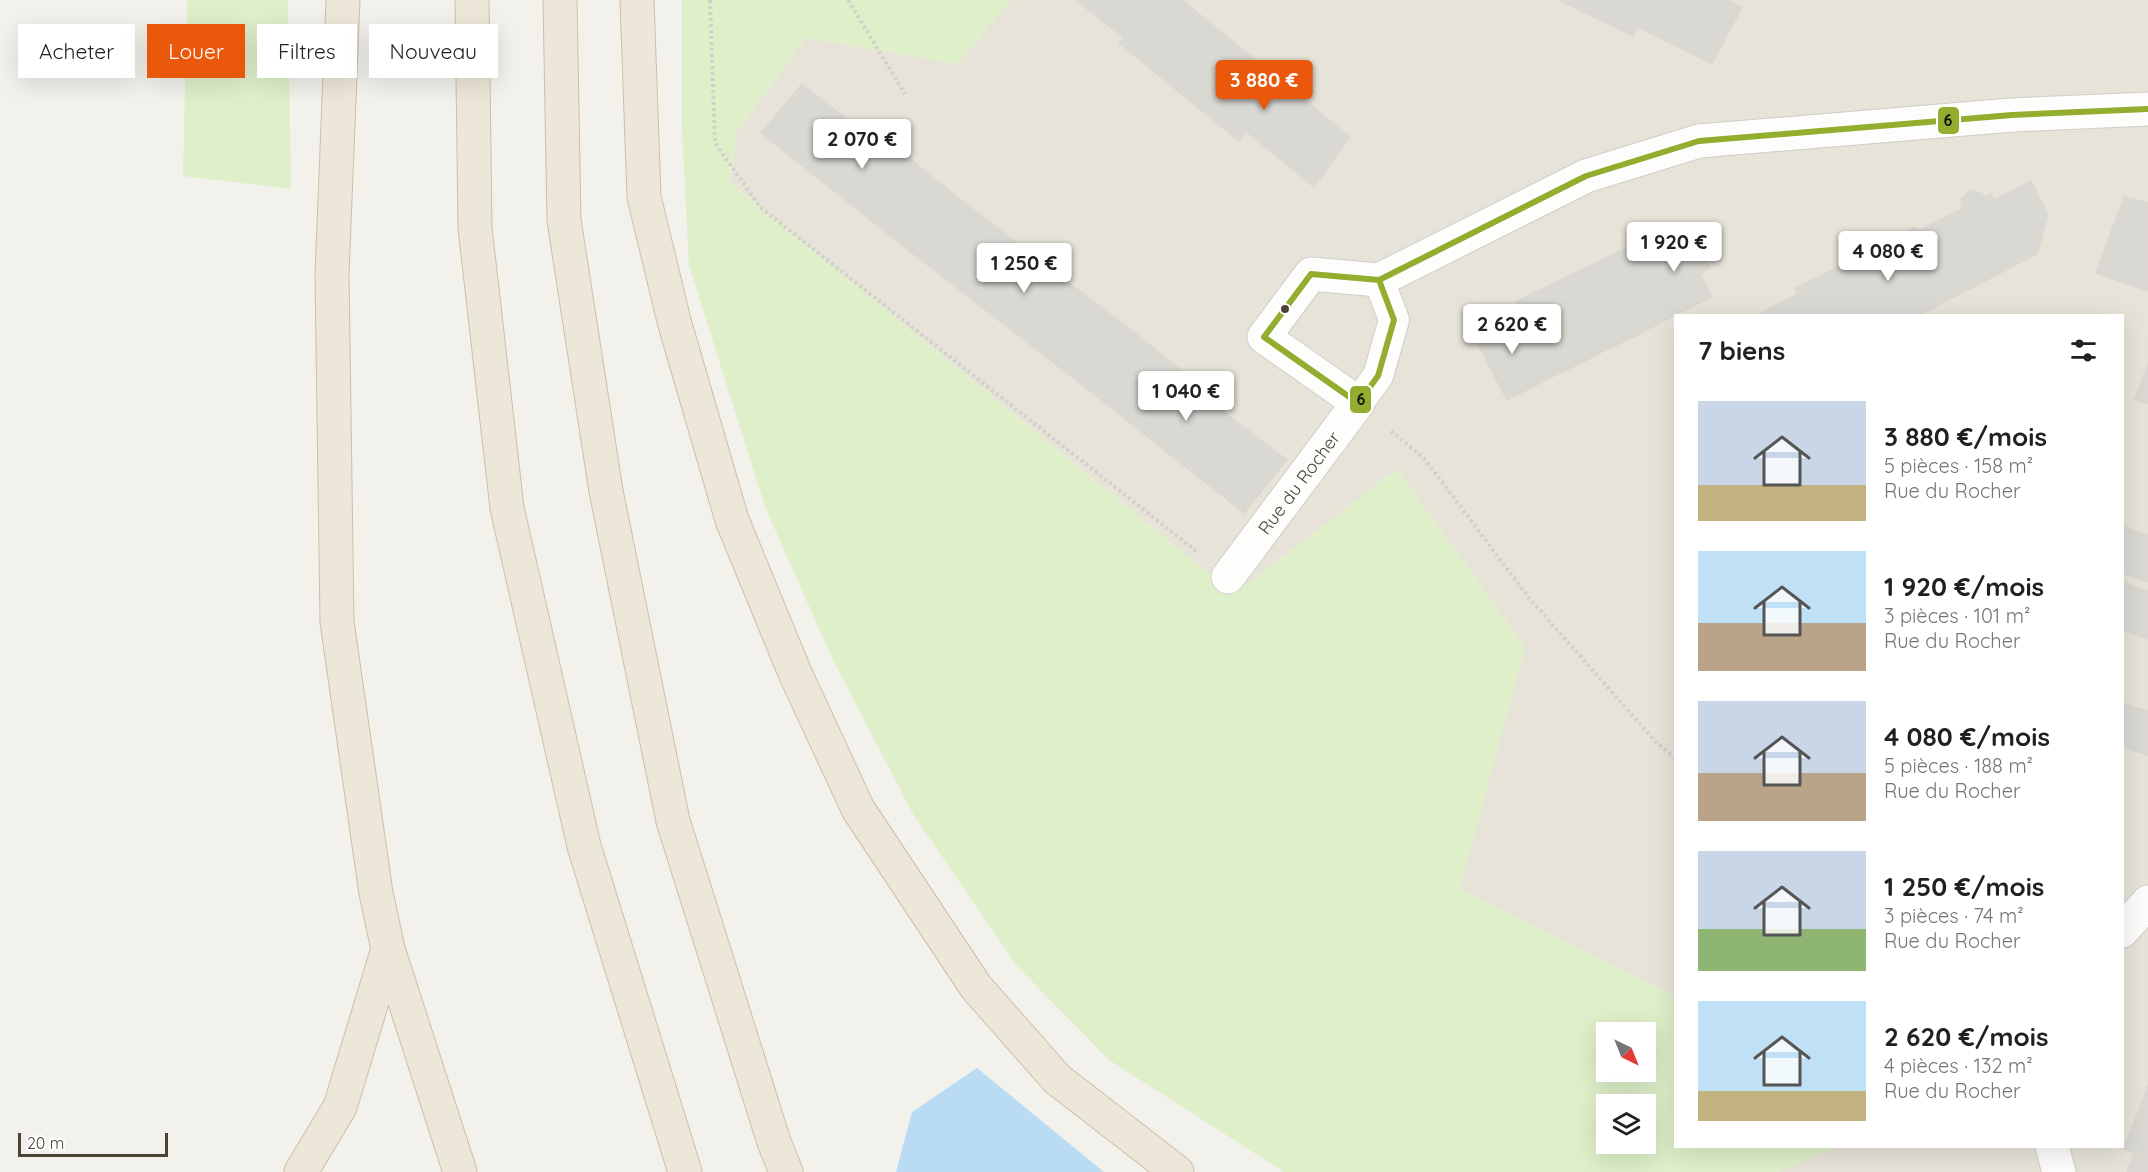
<!DOCTYPE html>
<html lang="fr">
<head>
<meta charset="utf-8">
<style>
	body { margin:0; font-family:Quicksand,sans-serif; background:#f6f6f6; color:#202124; height:100vh; display:flex; flex-direction:column; font-size:22px; white-space:nowrap }
	* { box-sizing:border-box; margin:0 }
	p { font-size:20px; color:#757577 }
	.icon { flex:none; width:33px; height:33px; fill:none; stroke:currentColor; stroke-width:2; stroke-linecap:round; stroke-linejoin:round }
	.map { position:relative; flex:1; overflow:hidden }
	.details { position:absolute; left:1674px; top:314px; width:450px; height:834px; display:flex; flex-direction:column; background:#fff; border-radius:0px; box-shadow:0 6px 24px #0002 }
	.details>* { flex:none }
	.guide { position:absolute; left:18px; top:24px; width:570px; height:54px; display:flex; gap:12px }
	.needle { width:39px; rotate:137deg }
	.controls { position:absolute; left:1596px; top:1022px; display:grid; gap:12px }
	.controls a { display:grid; place-items:center; width:60px; height:60px; border-radius:0px; background:#fff; box-shadow:0 6px 24px #0002; font-size:30px }
	.scale { position:absolute; left:18px; bottom:15px; width:150px; box-sizing:border-box; padding-left:6px; border:3px solid #4a4336; border-top:0; font-size:16px; line-height:21px; white-space:nowrap; color:#4a4336; -webkit-text-stroke:4px #fff; paint-order:stroke }
	.price { position:absolute; translate:-50% -51px; padding:0 14px; border-radius:6px; background:#fff; color:#222; font-size:20px; line-height:39px; filter:drop-shadow(0 2px 3px #0008) }
	.price::after { content:''; position:absolute; left:50%; top:36px; width:18px; height:14px; margin-left:-9px; background:inherit; clip-path:polygon(0 0,100% 0,50% 100%) }
	.price.on { background:#ea580c; color:#fff }
	ul { padding:0; list-style:none }
	li { display:flex; align-items:center; gap:18px; height:150px; padding:0 24px }
	li span { display:grid; place-items:center; flex:none; width:168px; height:120px; border-radius:0px; color:#555 }
	li>.icon { margin-inline-start:auto }
	span .icon { width:72px; height:72px; fill:#fffc; stroke-width:1 }
	li b { font-size:26px }
	h2 { display:flex; justify-content:space-between; align-items:center; height:72px; padding:0 24px; font-size:26px }
	.pill { padding:0 21px; border-radius:0px; background:#fff; box-shadow:0 6px 24px #0002; font-size:21px; line-height:54px }
	.pill.on { background:#ea580c; color:#fff }
	.map>svg:first-child { display:block }
	.residential { fill:#e7e3d8 }
	.green { fill:#dfefc9; fill-rule:evenodd }
	.water { fill:#b9dbf3 }
	.building { fill:#dad8d2; stroke:#dbd8d1; stroke-width:1.5 }
	.lines { fill:none; stroke-linecap:round; stroke-linejoin:round }
	.lane-casing { stroke:#d0cec9; stroke-width:32 }
	.street-casing { stroke:#d0cec9; stroke-width:35 }
	.highway-casing { stroke:#cdbfa4; stroke-width:35 }
	.path { stroke:#d2d1cb; stroke-width:4; stroke-dasharray:3 3; stroke-linecap:butt }
	.lane { stroke:#fdfdfc; stroke-width:30 }
	.street { stroke:#fdfdfc; stroke-width:33 }
	.highway { stroke:#ede7d9; stroke-width:33 }
	.bus-1-casing { stroke:#fff; stroke-width:10 }
	.bus-1 { stroke:#93ae2e; stroke-width:6 }
	.bus-dot { fill:#4a4336; stroke:#fff; stroke-width:2 }
	.labels { text-anchor:middle; dominant-baseline:central; stroke-width:5; stroke-linejoin:round; paint-order:stroke }
	.street-label { font-size:18px; fill:#4a4336; stroke:#fff }
	.line-badge { stroke:#fff; stroke-width:2 }
	.pale-badge-label { font-size:16px; text-anchor:middle; font-weight:bold; fill:#111 }
</style>
</head>
<body>
<div class="map">
<svg width="2148" height="1172" viewBox="0 0 2148 1172">
	<rect width="100%" height="100%" fill="#f2f1eb"/>
	<path class="residential" d="M1011 0H2148V1172H1777L1840 1146H2122V315H1676L1675 996 1459 889 1525 647 1397 469 1234 594 730 182 736 133 806 38 958 64Z"/>
	<g class="green">
		<path d="M187 0H288L291 189 183 176Z"/>
		<path d="M682 0H1011L958 64 806 38 736 133 730 182 1234 594 1397 469 1525 647 1460 889 1675 996 1676 1146H1840L1777 1172H1284L1109 1060 1016 965 913 814 832 658 765 507 689 265 682 131ZM1606 1032H1646V1071H1606ZM1606 1104H1646V1143H1606Z"/>
	</g>
	<path class="water" d="M977 1068 1104 1172H896L912 1112Z"/>
	<g class="building">
		<path d="M1076 0H1182L1226 36 1179 92 1119 43 1124 38Z"/>
		<path d="M1559 0H1727L1742 7 1712 64 1638 27 1633 36Z"/>
		<path d="M1226 36 1350 137 1314 187 1246 131 1239 141 1179 92Z"/>
		<path d="M802 84 881 146 889 142 961 200 916 256 761 133Z"/>
		<path d="M2031 181 2048 215 2037 254 1950 299 1917 231 1962 209 1961 199 1970 190 1981 193 1985 197 1991 194 1994 200Z"/>
		<path d="M2124 197 2148 203V267L2140 288 2096 273Z"/>
		<path d="M961 200 1132 331 1086 388 916 256Z"/>
		<path d="M1678 227 1712 297 1669 318 1637 248Z"/>
		<path d="M1915 227 1950 299 1920 315 1883 243Z"/>
		<path d="M1696 241 1710 268 1701 274 1687 246Z"/>
		<path d="M1635 243 1669 318 1640 334 1604 259Z"/>
		<path d="M1883 243 1919 315H1888L1859 256Z"/>
		<path d="M1859 256 1888 315H1846L1824 274Z"/>
		<path d="M1604 259 1640 334 1608 349 1574 273Z"/>
		<path d="M2148 267V291L2140 288Z"/>
		<path d="M1574 273 1608 349 1579 364 1542 289Z"/>
		<path d="M1824 274 1846 315H1808L1795 288Z"/>
		<path d="M1542 289 1579 364 1550 378 1515 302Z"/>
		<path d="M1798 294 1808 315H1761L1760 313Z"/>
		<path d="M1519 311 1550 378 1507 400 1473 334Z"/>
		<path d="M1132 331 1209 392 1204 397 1287 460 1244 513 1086 388Z"/>
		<path d="M2148 364V404L2135 399Z"/>
		<path d="M2122 526 2148 535V582L2122 573Z"/>
		<path d="M2122 582 2148 591V639L2122 630Z"/>
		<path d="M2122 703 2148 711V755L2122 747Z"/>
		<path d="M2148 1085V1114L2139 1110Z"/>
		<path d="M2139 1110 2148 1114V1158L2123 1149Z"/>
		<path d="M2135 1153 2148 1158V1172H2127Z"/>
	</g>
	<g class="lines">
		<g class="lane-casing">
			<path id="lane" d="M1358 403 1378 376 1394 320 1379 280"/>
		</g>
		<g class="street-casing">
			<g id="street">
				<path id="s1" d="M1228 577 1358 403 1264 337 1311 274 1379 280 1586 176 1699 141 2012 115 2148 109"/>
				<path d="M2122 931 2148 902"/>
				<path d="M2052 1146 2059 1172"/>
			</g>
		</g>
		<g class="highway-casing">
			<g id="highway">
				<path d="M343 0 332 274 337 622 376 893 388 949 460 1172"/>
				<path d="M472 0 475 228 507 508 584 846 685 1172"/>
				<path d="M560 0 564 220 606 491 673 821 774 1142 786 1172"/>
				<path d="M637 0 644 197 674 321 732 520 795 673 858 809 976 987 1057 1079 1177 1172"/>
				<path d="M301 1172 340 1107 388 949"/>
			</g>
		</g>
		<g class="path">
			<path d="M710 0 715 143 760 207 1196 551"/>
			<path d="M848 0 905 94"/>
			<path d="M1391 431 1424 458 1529 598 1656 742 1676 759"/>
		</g>
		<use href="#lane" class="lane"/>
		<use href="#street" class="street"/>
		<use href="#highway" class="highway"/>
		<g class="bus-1-casing">
			<g id="bus-1">
				<path d="M1311 274 1379 280 1394 320 1378 376 1358 403 1264 337Z"/>
				<path d="M1379 280 1586 176 1699 141 2012 115 2148 109"/>
			</g>
		</g>
		<use href="#bus-1" class="bus-1"/>
	</g>
	<circle class="bus-dot" cx="1285" cy="309" r="5"/>
	<g class="labels">
		<g class="street-label">
			<text stroke="none"><textPath href="#s1" startOffset="118">Rue du Rocher</textPath></text>
		</g>
	</g>
	<g class="line-badge">
		<rect x="1937" y="106" width="23" height="29" rx="6" fill="#93ae2e"/>
		<rect x="1349" y="385" width="23" height="29" rx="6" fill="#93ae2e"/>
	</g>
	<g class="pale-badge-label">
		<text x="1948" y="126">6</text>
		<text x="1361" y="405">6</text>
	</g>
</svg>
<div class="controls">
<a><svg class="needle" viewBox="-14 -14 28 28"><path d="M0-13l5 13h-10z" fill="#e53935"/><path d="M0 13l5-13h-10z" fill="#757577"/></svg></a>
<a><svg class="icon" aria-label="layers" viewBox="0 0 24 24"><path d="M12 4l9 5-9 5-9-5zM3 14l9 5 9-5"/></svg></a>
</div>
<div class="scale">20 m</div>
<b class="price on" style="left:1264px;top:111px">3 880 €</b>
<b class="price" style="left:862px;top:170px">2 070 €</b>
<b class="price" style="left:1674px;top:273px">1 920 €</b>
<b class="price" style="left:1888px;top:282px">4 080 €</b>
<b class="price" style="left:1024px;top:294px">1 250 €</b>
<b class="price" style="left:1512px;top:355px">2 620 €</b>
<b class="price" style="left:1186px;top:422px">1 040 €</b>
<div class="guide">
<a class="pill">Acheter</a>
<a class="pill on">Louer</a>
<a class="pill">Filtres</a>
<a class="pill">Nouveau</a>
</div>
<section class="details">
<h2>7 biens<svg class="icon" aria-label="filters" viewBox="0 0 24 24"><path d="M4 7h16M4 17h16"/><circle cx="9" cy="7" r="2"/><circle cx="15" cy="17" r="2"/></svg></h2>
<ul>
<li><span style="background:linear-gradient(#c9d6e8 70%,#c2b280 0)"><svg class="icon" aria-label="home" viewBox="0 0 24 24"><path d="M3 11l9-7 9 7M6 9v11h12V9"/></svg></span><div><b>3 880 €/mois</b><p>5 pièces · 158 m²</p><p>Rue du Rocher</p></div></li>
<li><span style="background:linear-gradient(#bfe0f5 60%,#b9a48a 0)"><svg class="icon" aria-label="home" viewBox="0 0 24 24"><path d="M3 11l9-7 9 7M6 9v11h12V9"/></svg></span><div><b>1 920 €/mois</b><p>3 pièces · 101 m²</p><p>Rue du Rocher</p></div></li>
<li><span style="background:linear-gradient(#c9d6e8 60%,#b9a48a 0)"><svg class="icon" aria-label="home" viewBox="0 0 24 24"><path d="M3 11l9-7 9 7M6 9v11h12V9"/></svg></span><div><b>4 080 €/mois</b><p>5 pièces · 188 m²</p><p>Rue du Rocher</p></div></li>
<li><span style="background:linear-gradient(#c9d6e8 65%,#8fb573 0)"><svg class="icon" aria-label="home" viewBox="0 0 24 24"><path d="M3 11l9-7 9 7M6 9v11h12V9"/></svg></span><div><b>1 250 €/mois</b><p>3 pièces · 74 m²</p><p>Rue du Rocher</p></div></li>
<li><span style="background:linear-gradient(#bfe0f5 75%,#c2b280 0)"><svg class="icon" aria-label="home" viewBox="0 0 24 24"><path d="M3 11l9-7 9 7M6 9v11h12V9"/></svg></span><div><b>2 620 €/mois</b><p>4 pièces · 132 m²</p><p>Rue du Rocher</p></div></li>
</ul>
</section>
</div>
</body>
</html>
